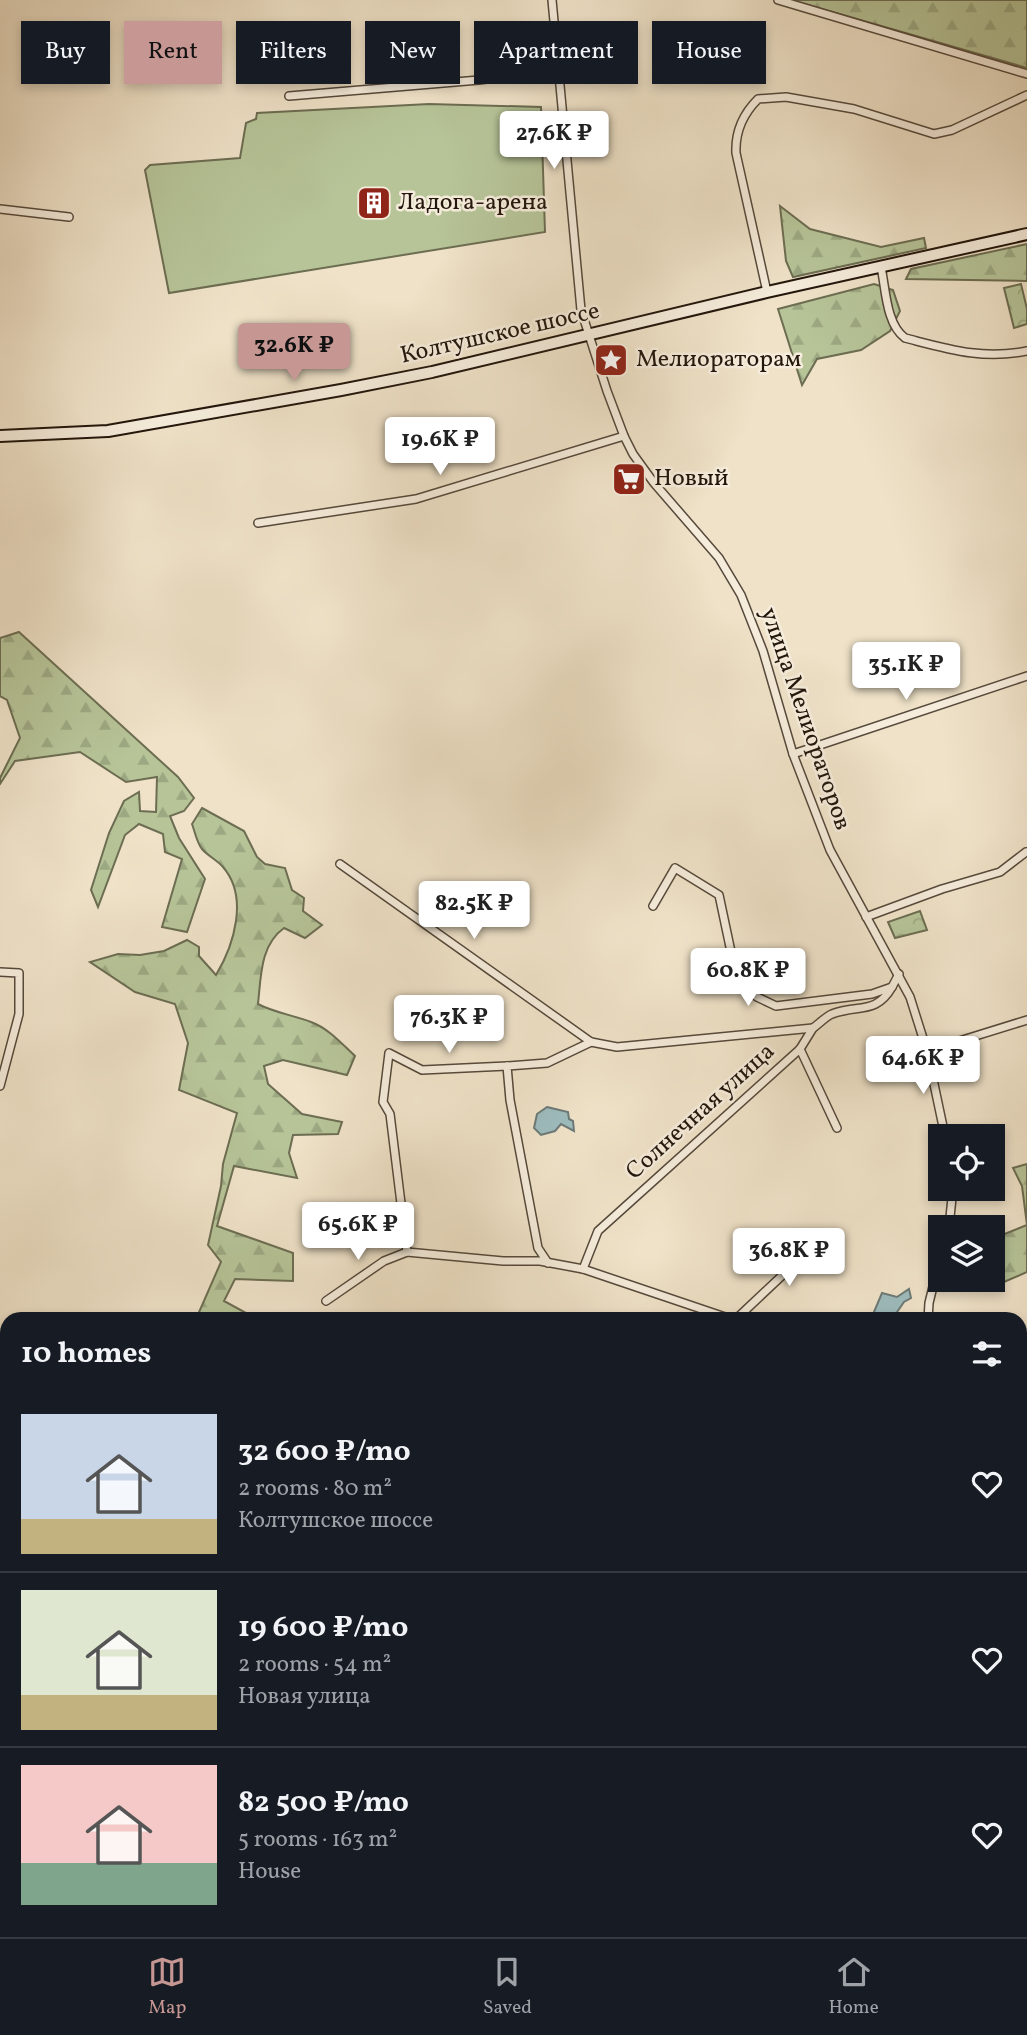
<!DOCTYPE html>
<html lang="en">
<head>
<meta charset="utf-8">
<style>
	body { margin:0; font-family:Vollkorn,serif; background:#20242c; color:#f1f3f6; height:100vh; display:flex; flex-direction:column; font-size:26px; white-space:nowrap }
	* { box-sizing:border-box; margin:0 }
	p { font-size:23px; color:#9ea1a6 }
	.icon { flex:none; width:38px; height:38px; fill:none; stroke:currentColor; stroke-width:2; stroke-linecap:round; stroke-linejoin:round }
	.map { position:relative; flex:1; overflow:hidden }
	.details { position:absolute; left:0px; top:1312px; width:1027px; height:625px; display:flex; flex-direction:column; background:#171b24; border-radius:21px 21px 0 0; box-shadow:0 4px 10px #0003 }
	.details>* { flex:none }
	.guide { position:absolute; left:21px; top:21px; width:985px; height:63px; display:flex; gap:14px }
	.controls { position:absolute; left:928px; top:1124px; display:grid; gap:14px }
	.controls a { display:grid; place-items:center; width:77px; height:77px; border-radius:0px; background:#171b24; box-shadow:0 4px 10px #0003; font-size:35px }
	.price { position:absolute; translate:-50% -60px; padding:0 16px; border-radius:7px; background:#fff; color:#222; font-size:23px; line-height:46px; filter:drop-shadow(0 2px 4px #0008) }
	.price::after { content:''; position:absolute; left:50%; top:42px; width:21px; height:16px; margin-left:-10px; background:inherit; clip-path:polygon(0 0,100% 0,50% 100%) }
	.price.active { background:#c59692; color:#111 }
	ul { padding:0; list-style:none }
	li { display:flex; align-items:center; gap:21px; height:175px; padding:0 21px }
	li+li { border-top:2px solid #363941 }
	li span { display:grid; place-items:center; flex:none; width:196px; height:140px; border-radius:0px; color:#555 }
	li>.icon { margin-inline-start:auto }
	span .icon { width:84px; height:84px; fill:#fffc; stroke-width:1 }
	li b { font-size:30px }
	h2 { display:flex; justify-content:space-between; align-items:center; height:84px; padding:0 21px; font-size:30px }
	.tag { padding:0 24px; border-radius:0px; background:#171b24; box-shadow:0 4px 10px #0003; font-size:24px; line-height:63px }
	.tag.active { background:#c59692; color:#111 }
	.menu { display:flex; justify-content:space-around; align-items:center; height:98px; border-top:2px solid #363941; background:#171b24; font-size:19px; color:#9ea1a6 }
	.menu a { display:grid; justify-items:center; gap:4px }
	.menu .active { color:#c59692 }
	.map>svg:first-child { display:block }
	.forest { fill:url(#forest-firs); stroke:#6c6d52; stroke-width:2 }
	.park { fill:url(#park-crowns); stroke:#6c6d52; stroke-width:2 }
	.pitch { fill:#b6c498; stroke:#6c6d52; stroke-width:2 }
	.water { fill:#9dbcbe; stroke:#6c7a77; stroke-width:2 }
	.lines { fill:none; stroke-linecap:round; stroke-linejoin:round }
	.street-casing { stroke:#56493b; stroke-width:10 }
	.secondary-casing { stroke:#23160c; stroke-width:14 }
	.street { stroke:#f5ecdb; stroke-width:7 }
	.secondary { stroke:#f5ecdb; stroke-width:10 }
	.labels { text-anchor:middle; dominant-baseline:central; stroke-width:5; stroke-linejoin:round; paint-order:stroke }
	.poi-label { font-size:24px; fill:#23160c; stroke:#f5ecdb; text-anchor:start }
	.street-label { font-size:24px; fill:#23160c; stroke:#f5ecdb }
</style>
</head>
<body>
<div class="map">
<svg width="1027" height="1937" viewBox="0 0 1027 1937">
	<defs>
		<pattern id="forest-firs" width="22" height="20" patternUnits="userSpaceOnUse" patternTransform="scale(1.75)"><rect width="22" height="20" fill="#b6c498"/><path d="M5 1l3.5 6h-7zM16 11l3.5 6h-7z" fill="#9ca882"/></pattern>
		<pattern id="park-crowns" width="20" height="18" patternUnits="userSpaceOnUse" patternTransform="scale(1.75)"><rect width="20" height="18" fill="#b6c498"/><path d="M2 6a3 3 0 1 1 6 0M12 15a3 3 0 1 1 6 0" fill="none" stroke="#9ca882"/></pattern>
	</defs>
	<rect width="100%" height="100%" fill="#efe2c8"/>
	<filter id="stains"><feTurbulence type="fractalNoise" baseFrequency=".00286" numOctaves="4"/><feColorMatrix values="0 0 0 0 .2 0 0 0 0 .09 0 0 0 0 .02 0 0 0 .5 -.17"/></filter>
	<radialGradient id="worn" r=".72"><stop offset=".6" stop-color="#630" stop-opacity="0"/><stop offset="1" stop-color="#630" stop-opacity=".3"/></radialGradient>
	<g class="forest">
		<path d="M791 0H1027V68Z"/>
		<path d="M780 206 810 229 881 247 924 238 926 248 793 277 786 261Z"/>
		<path d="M1027 244V281L906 279 911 269Z"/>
		<path d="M874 284 893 290 900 311 890 331 861 350 817 359 802 385 778 309Z"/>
		<path d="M19 632 178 777 194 798 184 811 170 816 179 838 205 879 187 932 162 927 182 859 165 852 163 834 139 824 125 835 98 907 91 890 109 833 124 801 139 792 140 811 156 812 157 777 126 782 80 752 15 761 0 784V778L20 738 7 700 0 696V638Z"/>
		<path d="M202 808 244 831 257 857 265 864 285 868 292 890 304 898 303 911 322 925 305 938 284 928C260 945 261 977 258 1004 275 1013 293 1015 311 1022 328 1028 342 1044 355 1056L347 1075 283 1060 264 1066 268 1084 302 1114 342 1122 338 1134 293 1135 289 1153 297 1178 234 1166 217 1226 293 1253V1281L235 1279 224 1301 248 1314 239 1319H196L221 1262 208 1245 221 1186 223 1164 237 1113 179 1090 188 1043 175 1004 135 992 90 962 118 954 140 955 164 951 187 940 199 947V956L216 975C234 945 249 897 223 867 217 860 208 856 202 849 197 843 195 832 192 824Z"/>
		<path d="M1027 1164V1272L988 1289 965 1283 964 1279H992V1239L1027 1225 1022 1186 1013 1168Z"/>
	</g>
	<g class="park">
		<path d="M1021 284 1027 309V324L1014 328 1004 288Z"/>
		<path d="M920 911 927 930 895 938 888 922Z"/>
	</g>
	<path class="pitch" d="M429 104 541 107 545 232 169 293 145 170 150 165 240 158 246 123 256 119 257 113Z"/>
	<g class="water">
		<path d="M547 1107 568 1112 569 1119 573 1121 574 1131 561 1124 555 1131 541 1135 534 1128 537 1114Z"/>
		<path d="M909 1289 911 1298 904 1302 895 1315 899 1319H871L882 1293 897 1297Z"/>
	</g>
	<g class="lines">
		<g class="street-casing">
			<g id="street">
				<path d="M552 0 581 310 607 391 624 436 633 454 654 483 719 558 741 595 763 651 793 754 830 850 910 997 927 1051 945 1136"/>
				<path d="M778 0 1027 74"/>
				<path d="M289 96 479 80 558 70"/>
				<path d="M0 209 69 217"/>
				<path d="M881 267C886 290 886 324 905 338 948 349 982 360 1027 351"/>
				<path d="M767 292 736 153C735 131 743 114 758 99L786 97 854 109 934 134 952 130 1027 95"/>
				<path d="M258 523 416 499 624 436"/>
				<path d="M793 754 1027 676"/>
				<path d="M340 864 591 1042 617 1047 813 1028 800 1049 598 1231 583 1269"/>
				<path d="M653 906 675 868 719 895 737 980 757 997 776 1006 872 994 892 987 899 974"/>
				<path d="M866 917 942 889 1000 872 1026 852"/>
				<path d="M0 972 19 973V1014L0 1086"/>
				<path d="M813 1028C819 1024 825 1017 832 1014 858 1004 876 1015 892 987"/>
				<path d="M800 1049 837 1128"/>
				<path d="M927 1051 1027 1020"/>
				<path d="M507 1066 422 1070 389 1053 383 1102 390 1114 407 1252 503 1261H540L583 1269 734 1320"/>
				<path d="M949 1227 953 1188"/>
				<path d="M548 1263 538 1248 510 1100 507 1066 547 1063 591 1042"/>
				<path d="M326 1301 384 1261 407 1252"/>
				<path d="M735 1320 824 1236"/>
				<path d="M928 1320 929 1303 940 1258"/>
				<path d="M1020 1472 1027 1478"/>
				<path d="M0 1512H7"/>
				<path d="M1020 1610 1027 1604"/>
				<path d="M0 1691 7 1690"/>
				<path d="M1020 1736 1027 1744"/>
				<path d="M1020 1769 1027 1763"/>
				<path d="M0 1818 7 1816"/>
				<path d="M249 1930 251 1937"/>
				<path d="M951 1930 956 1937"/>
				<path d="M585 1937 611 1930"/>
				<path d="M790 1937 802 1930"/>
			</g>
		</g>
		<g class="secondary-casing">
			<path id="secondary" d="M0 436 108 431 341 390 432 372 767 292 1027 234"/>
		</g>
		<use href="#street" class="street"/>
		<use href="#secondary" class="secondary"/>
	</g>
	<defs>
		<g id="building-square" transform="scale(1.75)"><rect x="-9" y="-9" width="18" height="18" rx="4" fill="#8f2418" stroke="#f5ecdb"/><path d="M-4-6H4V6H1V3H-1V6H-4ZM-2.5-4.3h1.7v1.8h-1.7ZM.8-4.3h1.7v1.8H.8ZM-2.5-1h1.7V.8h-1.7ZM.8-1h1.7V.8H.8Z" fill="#fff"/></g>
		<g id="sight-square" transform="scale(1.75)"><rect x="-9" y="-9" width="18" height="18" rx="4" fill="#8f2418" stroke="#f5ecdb"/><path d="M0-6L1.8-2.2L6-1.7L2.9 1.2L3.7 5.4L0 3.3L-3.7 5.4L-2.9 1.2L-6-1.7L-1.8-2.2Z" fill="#fff"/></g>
		<g id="supermarket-square" transform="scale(1.75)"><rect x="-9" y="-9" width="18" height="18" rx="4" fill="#8f2418" stroke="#f5ecdb"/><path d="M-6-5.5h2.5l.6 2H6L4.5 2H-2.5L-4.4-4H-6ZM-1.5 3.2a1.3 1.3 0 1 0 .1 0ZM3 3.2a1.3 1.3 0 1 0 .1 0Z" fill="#fff"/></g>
	</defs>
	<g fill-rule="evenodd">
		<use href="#building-square" x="374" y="203"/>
		<use href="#sight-square" x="611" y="360"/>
		<use href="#supermarket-square" x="629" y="479"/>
	</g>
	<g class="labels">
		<g class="poi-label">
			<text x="398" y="203">Ладога-арена</text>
			<text x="636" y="360">Мелиораторам</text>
			<text x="654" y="479">Новый</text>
		</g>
		<g class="street-label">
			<text transform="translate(500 334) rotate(-13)">Колтушское шоссе</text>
			<text transform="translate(805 719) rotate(71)">улица Мелиораторов</text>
			<text transform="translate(701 1112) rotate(-42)">Солнечная улица</text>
		</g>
	</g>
	<rect width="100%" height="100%" filter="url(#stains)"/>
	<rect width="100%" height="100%" fill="url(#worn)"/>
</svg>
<div class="controls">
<a><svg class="icon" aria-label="locate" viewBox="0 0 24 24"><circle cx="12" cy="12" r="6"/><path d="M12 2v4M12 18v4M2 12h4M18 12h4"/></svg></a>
<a><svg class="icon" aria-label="layers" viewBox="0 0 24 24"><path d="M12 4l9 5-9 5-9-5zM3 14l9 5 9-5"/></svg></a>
</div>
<b class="price" style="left:554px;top:171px">27.6K ₽</b>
<b class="price active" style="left:294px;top:383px">32.6K ₽</b>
<b class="price" style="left:440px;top:477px">19.6K ₽</b>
<b class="price" style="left:906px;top:702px">35.1K ₽</b>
<b class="price" style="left:474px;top:941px">82.5K ₽</b>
<b class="price" style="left:748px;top:1008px">60.8K ₽</b>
<b class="price" style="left:449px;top:1055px">76.3K ₽</b>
<b class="price" style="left:923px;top:1096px">64.6K ₽</b>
<b class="price" style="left:358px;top:1262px">65.6K ₽</b>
<b class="price" style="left:789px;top:1288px">36.8K ₽</b>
<div class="guide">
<a class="tag">Buy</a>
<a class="tag active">Rent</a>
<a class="tag">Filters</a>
<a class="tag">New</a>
<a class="tag">Apartment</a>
<a class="tag">House</a>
</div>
<section class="details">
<h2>10 homes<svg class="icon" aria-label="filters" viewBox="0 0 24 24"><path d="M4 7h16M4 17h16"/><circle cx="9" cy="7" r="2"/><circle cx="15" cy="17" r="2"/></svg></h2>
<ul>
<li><span style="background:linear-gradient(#c9d6e8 75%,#c2b280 0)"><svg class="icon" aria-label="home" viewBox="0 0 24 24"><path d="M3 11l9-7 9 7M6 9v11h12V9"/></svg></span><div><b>32 600 ₽/mo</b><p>2 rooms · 80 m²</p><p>Колтушское шоссе</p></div><svg class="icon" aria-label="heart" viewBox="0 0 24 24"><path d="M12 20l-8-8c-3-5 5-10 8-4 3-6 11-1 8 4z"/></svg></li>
<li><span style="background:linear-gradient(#dfe7d0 75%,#c2b280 0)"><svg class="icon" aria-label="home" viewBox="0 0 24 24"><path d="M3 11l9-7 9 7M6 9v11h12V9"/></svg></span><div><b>19 600 ₽/mo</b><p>2 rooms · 54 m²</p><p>Новая улица</p></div><svg class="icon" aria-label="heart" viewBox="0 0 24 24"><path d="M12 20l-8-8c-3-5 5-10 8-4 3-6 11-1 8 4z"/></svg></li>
<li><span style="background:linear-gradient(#f6c9c9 70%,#7fa58c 0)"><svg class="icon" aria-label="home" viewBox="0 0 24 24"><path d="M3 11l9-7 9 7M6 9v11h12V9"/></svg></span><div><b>82 500 ₽/mo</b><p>5 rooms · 163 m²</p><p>House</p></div><svg class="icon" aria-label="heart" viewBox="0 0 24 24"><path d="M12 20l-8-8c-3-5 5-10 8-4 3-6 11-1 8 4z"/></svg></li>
</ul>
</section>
</div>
<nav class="menu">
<a class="active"><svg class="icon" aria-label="map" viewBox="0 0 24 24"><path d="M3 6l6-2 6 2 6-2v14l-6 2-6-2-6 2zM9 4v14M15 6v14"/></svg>Map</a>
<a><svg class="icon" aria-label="saved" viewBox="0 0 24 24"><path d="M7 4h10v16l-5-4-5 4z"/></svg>Saved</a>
<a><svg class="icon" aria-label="home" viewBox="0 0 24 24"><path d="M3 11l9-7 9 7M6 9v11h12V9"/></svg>Home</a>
</nav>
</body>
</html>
